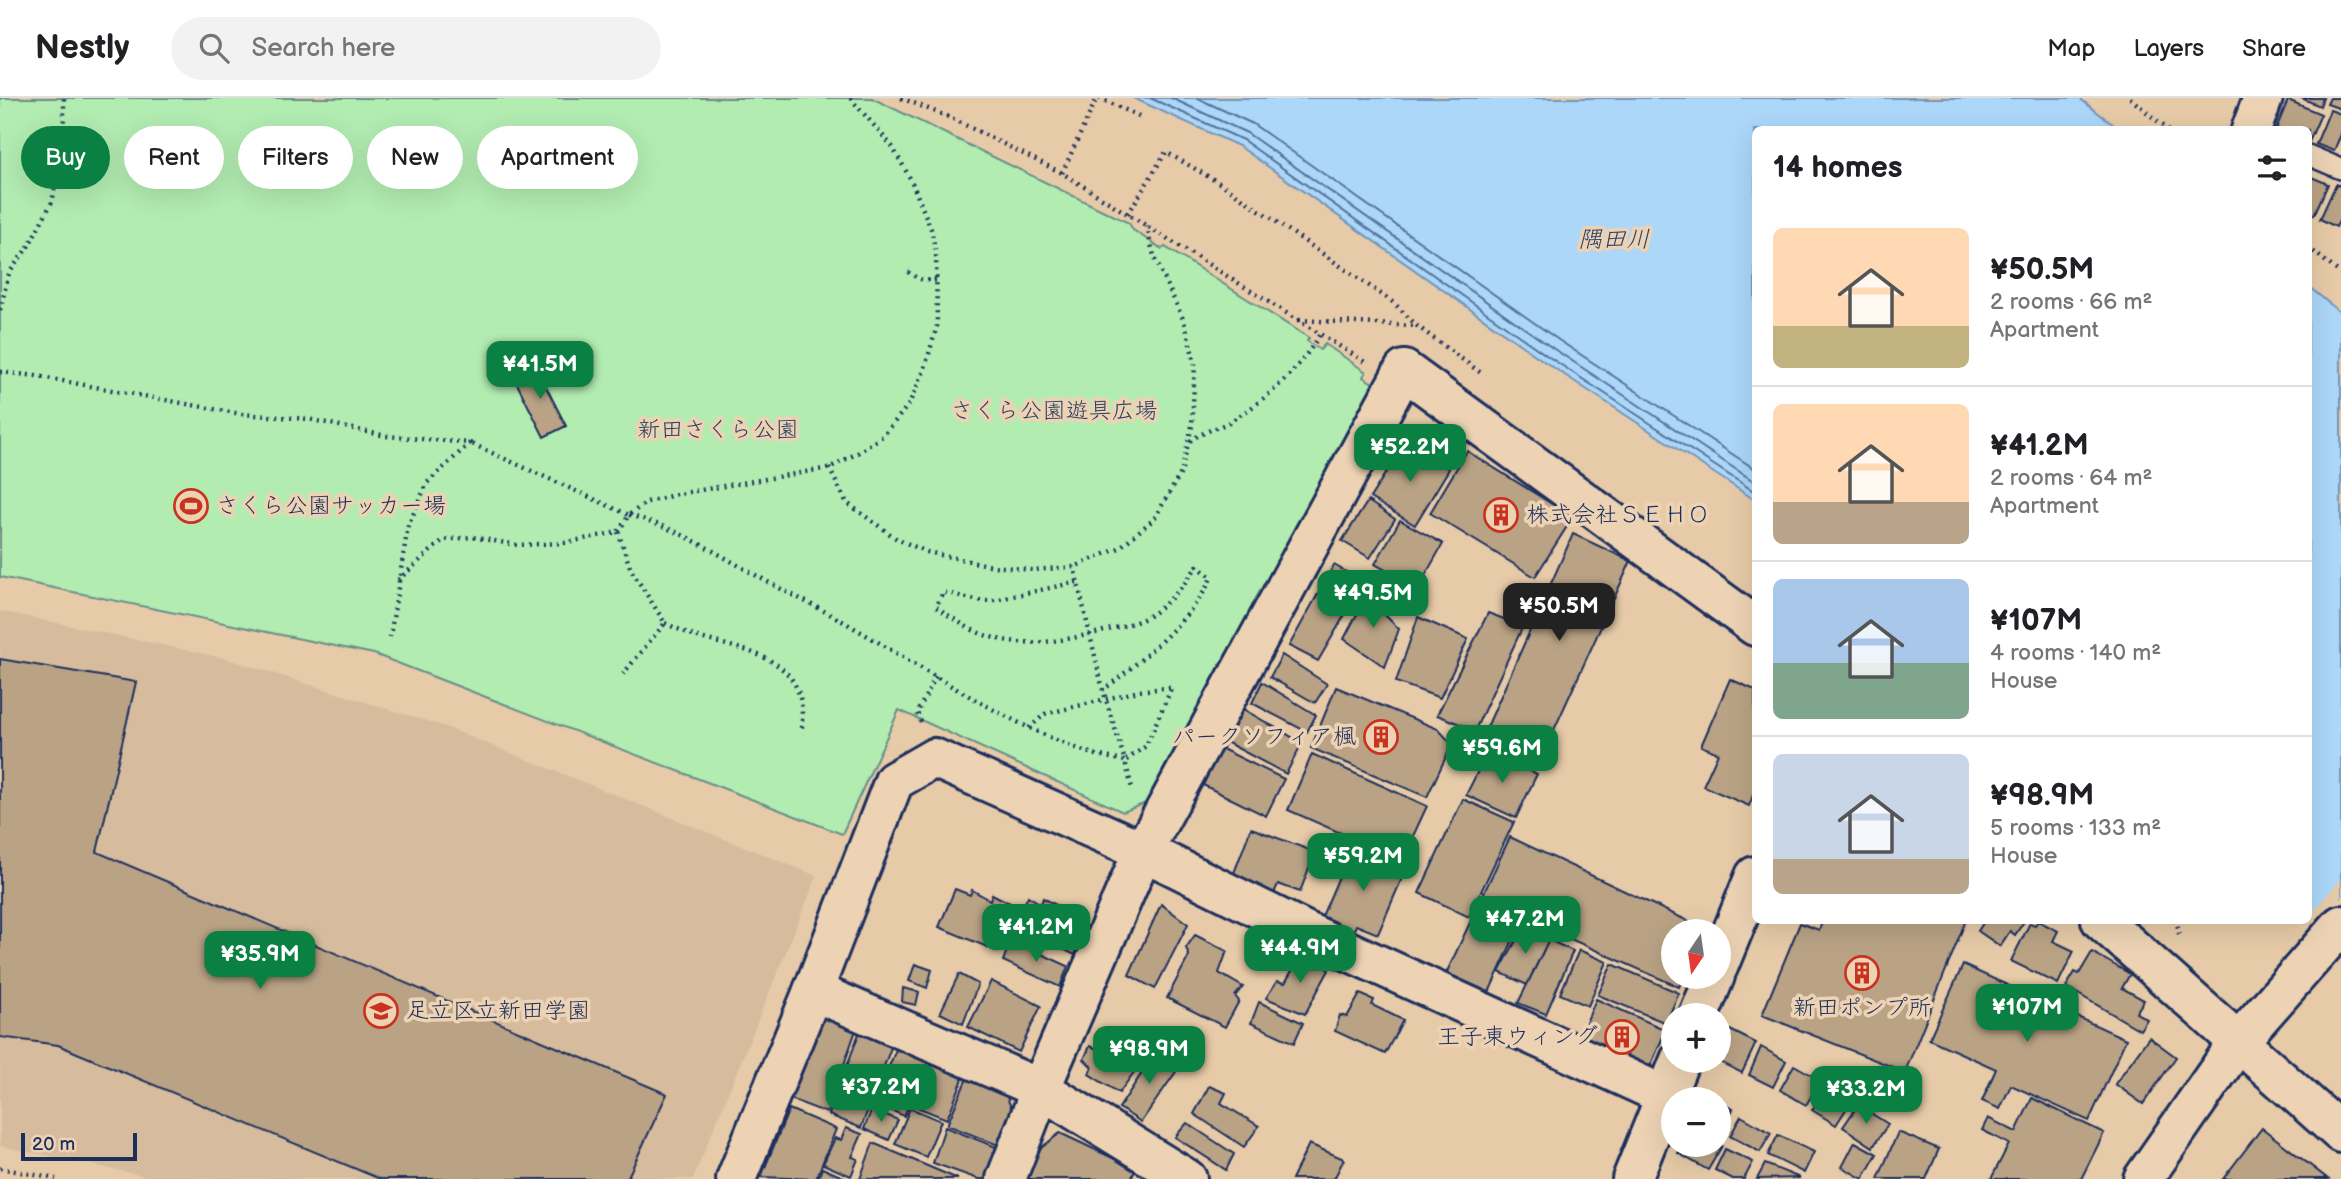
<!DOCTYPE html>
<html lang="en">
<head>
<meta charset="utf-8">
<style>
	body { margin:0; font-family:"Balsamiq Sans","Klee One",sans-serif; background:#f2f2f2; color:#202124; height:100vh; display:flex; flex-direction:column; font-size:26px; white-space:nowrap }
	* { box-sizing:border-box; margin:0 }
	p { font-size:23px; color:#757577 }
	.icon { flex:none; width:38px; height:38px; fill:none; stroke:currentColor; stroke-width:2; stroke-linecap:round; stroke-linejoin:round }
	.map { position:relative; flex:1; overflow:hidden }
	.sheet { position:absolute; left:1752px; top:28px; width:560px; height:798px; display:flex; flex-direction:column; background:#fff; border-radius:10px; box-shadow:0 7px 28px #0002 }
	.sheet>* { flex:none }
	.hud { position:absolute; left:21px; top:28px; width:665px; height:63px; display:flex; gap:14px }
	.needle { width:46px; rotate:193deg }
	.tools { position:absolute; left:1661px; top:821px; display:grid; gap:14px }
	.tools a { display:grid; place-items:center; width:70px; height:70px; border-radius:50%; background:#fff; box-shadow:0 7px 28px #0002; font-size:35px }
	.scale { position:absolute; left:21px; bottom:18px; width:116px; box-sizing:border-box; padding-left:7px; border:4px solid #1b2f5e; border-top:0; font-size:19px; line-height:24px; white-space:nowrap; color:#1b2f5e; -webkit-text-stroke:5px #edd3b4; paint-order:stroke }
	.price { position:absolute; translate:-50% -60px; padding:0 16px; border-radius:14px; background:#0b8043; color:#fff; font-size:23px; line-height:46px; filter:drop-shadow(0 2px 4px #0008) }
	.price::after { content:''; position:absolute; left:50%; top:42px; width:21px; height:16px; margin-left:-10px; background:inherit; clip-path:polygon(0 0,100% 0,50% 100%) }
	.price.on { background:#222; color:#fff }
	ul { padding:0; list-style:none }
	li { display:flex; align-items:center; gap:21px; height:175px; padding:0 21px }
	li+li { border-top:2px solid #e0e0e0 }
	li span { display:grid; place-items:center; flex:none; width:196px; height:140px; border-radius:10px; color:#555 }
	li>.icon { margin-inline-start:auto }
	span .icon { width:84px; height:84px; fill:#fffc; stroke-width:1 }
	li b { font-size:30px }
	h2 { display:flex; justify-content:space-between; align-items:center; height:84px; padding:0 21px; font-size:30px }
	.chip { padding:0 24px; border-radius:32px; background:#fff; box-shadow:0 7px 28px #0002; font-size:24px; line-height:63px }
	.chip.on { background:#0b8043; color:#fff }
	header { display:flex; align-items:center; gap:42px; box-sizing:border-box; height:98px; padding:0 35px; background:#fff; border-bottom:2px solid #e0e0e0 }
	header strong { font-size:33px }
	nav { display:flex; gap:38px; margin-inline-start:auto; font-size:24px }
	.search { width:490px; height:63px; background:#f2f2f2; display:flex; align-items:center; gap:18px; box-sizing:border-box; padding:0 24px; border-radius:38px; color:#757577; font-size:26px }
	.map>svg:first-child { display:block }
	.built { fill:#d6bc9d }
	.green { fill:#b2ecb1; stroke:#668e88; stroke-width:2 }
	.water { fill:#acd7f8; stroke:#7294ba; stroke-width:2 }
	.pier { fill:#e7cba8 }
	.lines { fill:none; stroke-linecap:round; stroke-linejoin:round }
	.shore { stroke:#55729c; stroke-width:2 }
	.building { fill:#baa385; stroke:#1b2f5e; stroke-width:2 }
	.lane-casing { stroke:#1b2f5e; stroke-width:24 }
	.street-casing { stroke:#1b2f5e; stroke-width:44 }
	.secondary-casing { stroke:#1b2f5e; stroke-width:44 }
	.path { stroke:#1b2f5e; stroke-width:4.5; stroke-dasharray:2 5; stroke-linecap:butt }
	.lane { stroke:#edd3b4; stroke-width:19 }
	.street { stroke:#edd3b4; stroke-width:38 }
	.secondary { stroke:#edd3b4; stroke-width:38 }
	.labels { text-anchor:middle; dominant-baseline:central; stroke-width:7; stroke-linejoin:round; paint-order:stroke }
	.park-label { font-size:23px; fill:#2a4266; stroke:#edd3b4 }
	.poi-label { font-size:23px; fill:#1b2f5e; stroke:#edd3b4; text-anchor:start }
	.water-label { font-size:24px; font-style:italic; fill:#2a406d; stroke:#edd3b4 }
</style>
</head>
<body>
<header>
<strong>Nestly</strong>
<div class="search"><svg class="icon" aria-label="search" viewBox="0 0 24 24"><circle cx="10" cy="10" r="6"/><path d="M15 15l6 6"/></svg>Search here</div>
<nav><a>Map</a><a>Layers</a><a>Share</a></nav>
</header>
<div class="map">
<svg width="2341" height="1081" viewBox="0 0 2341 1081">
	<rect width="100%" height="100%" fill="#e7cba8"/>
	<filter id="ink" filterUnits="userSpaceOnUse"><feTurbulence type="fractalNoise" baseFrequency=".0143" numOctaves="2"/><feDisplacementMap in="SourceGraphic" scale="14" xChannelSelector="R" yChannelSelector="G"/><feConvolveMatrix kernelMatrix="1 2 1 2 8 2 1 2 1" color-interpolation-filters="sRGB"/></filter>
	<g filter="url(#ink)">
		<path class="built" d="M0 513 224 560 446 629 817 778 693 1081H149L140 1077 0 1048Z"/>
		<path class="green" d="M0 0H872L1129 125 1133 132 1162 151 1165 149 1309 240 1307 243 1320 252 1325 246 1366 274 1363 279 1376 287 1146 705 1123 714 899 612 842 736 374 556 0 479Z"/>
		<g class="water">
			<path d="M1133 0H2079L2119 31 1755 32V402L1545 264 1239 48Z"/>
			<path d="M2308 188 2341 215V845L2308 814Z"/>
		</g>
		<path class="pier" d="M2341 781V849L2308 819Z"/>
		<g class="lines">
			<g class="shore">
				<path d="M1150 0 1243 42 1549 259 1755 394"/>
				<path d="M1171 0 1247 35 1554 251 1755 384"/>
				<path d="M1197 0 1253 26 1560 243 1755 371"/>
			</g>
		</g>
		<g class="building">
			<path d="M2301 0H2323L2320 8Z"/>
			<path d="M2330 0H2341V11L2327 6Z"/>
			<path d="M2288 2 2321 16 2309 44 2308 32 2276 31Z"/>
			<path d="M2330 12 2341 16V36L2334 53 2316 46Z"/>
			<path d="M2309 78 2328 86 2314 117 2308 115Z"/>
			<path d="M2336 86 2341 88V119L2336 129 2320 121Z"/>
			<path d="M535 267 566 328 544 339 513 278Z"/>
			<path d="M1405 344 1449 371 1415 427 1370 400Z"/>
			<path d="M1467 353 1573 419 1535 479 1430 415Z"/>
			<path d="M1368 403 1395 421 1370 460 1342 443Z"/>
			<path d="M1400 422 1443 446 1418 490 1375 466Z"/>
			<path d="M1573 436 1631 463 1544 654 1487 629Z"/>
			<path d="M1334 467 1364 484 1318 563 1289 548Z"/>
			<path d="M1369 493 1389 505 1383 515 1399 531 1385 569 1344 541Z"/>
			<path d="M1488 515 1523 528 1475 632 1437 617Z"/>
			<path d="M1418 519 1468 541 1440 600 1396 584Z"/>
			<path d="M1282 557 1327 586 1315 605 1270 579Z"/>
			<path d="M0 561 136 584 97 754 667 996 627 1081H380L58 947 0 939Z"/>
			<path d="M1730 581 1755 592V692L1749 708 1703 688 1718 655 1701 648Z"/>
			<path d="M1262 584 1316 617 1307 634 1252 605Z"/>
			<path d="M1336 589 1438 631 1452 646 1427 699 1311 650Z"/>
			<path d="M1243 611 1302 645 1286 676 1226 644Z"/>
			<path d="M1220 650 1284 681 1266 718 1203 687Z"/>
			<path d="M1488 653 1537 676 1516 720 1466 697Z"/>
			<path d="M1312 656 1427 708 1402 762 1288 712Z"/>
			<path d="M1463 701 1514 724 1469 819 1419 795Z"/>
			<path d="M1251 730 1315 754 1300 794 1278 786 1273 798 1231 783Z"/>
			<path d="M1510 739 1705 831 1673 833V878H1684L1679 889 1523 820 1486 901 1444 880Z"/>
			<path d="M1352 748 1406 771 1378 836 1356 827 1352 837 1320 823Z"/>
			<path d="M955 791 970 797 972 792 990 802 992 796 1016 808 999 854 939 829Z"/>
			<path d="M1028 798 1041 806 1043 800 1058 808 1041 845 1013 830Z"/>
			<path d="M1161 806 1188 826 1155 891 1129 877Z"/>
			<path d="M1823 822H1966L1905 974 1762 917 1800 825 1819 832Z"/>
			<path d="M1985 822H2025L2015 837 2010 833 2000 848 1978 833Z"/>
			<path d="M1064 823 1086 831 1075 857 1052 846Z"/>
			<path d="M2038 823 2058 833 2053 843 2074 853 2058 886 2011 863 2030 825 2035 827Z"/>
			<path d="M1524 828 1549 841 1527 887 1499 874Z"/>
			<path d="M1195 837 1227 853 1219 875 1243 889 1235 898 1239 903 1225 929 1167 900 1189 858 1186 850Z"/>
			<path d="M1011 842 1068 868 1060 889 1003 863Z"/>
			<path d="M1549 842 1573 853 1546 916 1518 905Z"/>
			<path d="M1579 852 1607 864 1588 908 1560 896Z"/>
			<path d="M2092 854 2130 876 2122 890 2144 902 2136 915 2147 921 2140 932 2066 889 2075 874 2079 876Z"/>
			<path d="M1302 855 1329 872 1305 916 1266 900 1277 883 1285 885Z"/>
			<path d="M915 866 932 872 927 890 909 883Z"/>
			<path d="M1612 866 1679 895 1666 925 1598 897Z"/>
			<path d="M1963 867 2126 941 2089 1023 2011 987 2000 1011 1982 1003 1996 971 1929 941Z"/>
			<path d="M959 876 978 886 963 926 940 915Z"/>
			<path d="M991 883 1041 908 1019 954 968 929Z"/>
			<path d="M903 890 919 894 916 907 902 904Z"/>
			<path d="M1360 896 1374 902 1372 907 1403 922 1385 956 1335 933 1340 917 1347 919Z"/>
			<path d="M1596 901 1666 932 1647 976 1577 946Z"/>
			<path d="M1259 904 1303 925 1294 945 1251 925Z"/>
			<path d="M820 914 857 929 827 1015 790 1001Z"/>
			<path d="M861 930 893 944 861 1030 829 1017Z"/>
			<path d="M1730 932 1756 945 1742 975 1716 962H1718V955Z"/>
			<path d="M2149 939 2176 959 2143 1006 2115 986Z"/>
			<path d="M1109 944 1138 969 1119 995 1089 976 1092 969 1084 961 1090 948 1103 953Z"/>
			<path d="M897 949 928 964 904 1018 874 1005Z"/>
			<path d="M1761 949 1786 963 1773 989 1749 977Z"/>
			<path d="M1157 952 1180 968 1141 1024 1119 1010Z"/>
			<path d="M932 965 964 978 947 1021 914 1008Z"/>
			<path d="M1794 967 1821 982 1806 1007 1780 992Z"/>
			<path d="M967 980 1005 994 1016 1023 1006 1050 947 1027Z"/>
			<path d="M1828 986 1852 1002 1836 1027 1812 1012Z"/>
			<path d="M1209 988 1226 995 1221 1005 1259 1028 1244 1049 1194 1016Z"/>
			<path d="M2032 1000 2104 1035 2081 1081H1991L2009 1046 1982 1032 1988 1020 2016 1034Z"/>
			<path d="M1718 1004 1733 1011 1722 1035 1718 1033Z"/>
			<path d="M1858 1007 1888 1026 1873 1049 1843 1029Z"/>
			<path d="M910 1010 941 1023 926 1059 895 1046Z"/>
			<path d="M789 1011 836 1031 816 1081 761 1079Z"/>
			<path d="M872 1011 898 1022 889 1042 864 1031Z"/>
			<path d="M1741 1018 1771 1035 1760 1054 1730 1038Z"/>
			<path d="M1187 1025 1234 1056 1226 1072 1175 1039Z"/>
			<path d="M945 1029 1001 1051 990 1081H978L933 1065Z"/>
			<path d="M846 1030 862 1036 852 1059 858 1061 851 1078 823 1066 835 1040 841 1042Z"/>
			<path d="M2262 1030 2328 1081H2223Z"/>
			<path d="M1898 1034 1939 1051 1926 1081H1878Z"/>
			<path d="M1060 1035 1136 1071 1131 1081H1026L1036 1054Z"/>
			<path d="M1778 1037 1814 1054 1804 1075 1768 1057Z"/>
			<path d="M1855 1044 1877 1056 1863 1081 1842 1069Z"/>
			<path d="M873 1045 958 1081H860Z"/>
			<path d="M1309 1046 1344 1061 1334 1081H1292Z"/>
			<path d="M1683 1046H1718L1722 1048 1708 1072 1678 1055Z"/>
			<path d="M1725 1051 1753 1064 1744 1081H1733L1715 1072Z"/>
			<path d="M1765 1066 1800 1080 1757 1081Z"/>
			<path d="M822 1070 843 1079 842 1081H818Z"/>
		</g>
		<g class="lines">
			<g class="lane-casing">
				<path id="lane" d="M2308 57 2341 71"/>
			</g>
			<g class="street-casing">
				<g id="street">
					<path d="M2251 32 2263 0"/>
					<path d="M2101 822 2341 1035"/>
					<path d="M1718 869 1755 778"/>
					<path d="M813 893 1041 991 1187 1081"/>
					<path d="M1699 917 1715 878"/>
					<path d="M736 1081 813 893 894 683 934 660 1143 753 1311 836 1666 998"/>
					<path d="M1006 1081 1046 978 1143 753 1404 272 1755 528"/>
					<path d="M1632 1081 1680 962"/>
				</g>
			</g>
			<g class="secondary-casing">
				<path id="secondary" d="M2143 1081 2239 943 2341 827"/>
			</g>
			<g class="path">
				<path d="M901 0 951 20 1062 75 1365 264"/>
				<path d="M1099 0 1141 19"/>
				<path d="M2130 0 2168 32"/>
				<path d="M1062 75 1097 0"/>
				<path d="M1128 116 1166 54 1223 87 1394 205 1417 228 1481 275"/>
				<path d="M2308 149 2341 176"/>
				<path d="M908 174C918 181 924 184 936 182"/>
				<path d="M0 212 9 175 28 149 52 104 64 50V0"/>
				<path d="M1299 222 1416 228"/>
				<path d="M0 274 36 278 241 316 308 321 386 338 470 345 427 385 408 428 390 539"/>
				<path d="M1190 343C1202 334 1216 331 1229 324 1267 302 1298 273 1320 236"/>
				<path d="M829 370 847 405 897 441 927 454 993 468 1033 472 1074 469 1119 450 1154 421 1181 375 1192 328 1195 265 1184 223 1154 158 1146 127"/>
				<path d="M630 416 647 404 678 396 829 370 856 356 884 337 909 306 924 273 937 228 936 156 931 131 911 82 892 48 850 0"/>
				<path d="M629 417C680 431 714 454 759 479 787 495 816 508 844 524 922 569 999 622 1084 653 1097 658 1112 660 1125 663L1103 592 1074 469"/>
				<path d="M618 434 631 472 665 525 623 576"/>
				<path d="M398 482 443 442 472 439 517 447 564 445 618 434 629 417 470 345"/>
				<path d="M1077 484 990 503 975 502 943 494 936 509C950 518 966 530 982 536 1024 552 1067 542 1108 532 1122 528 1137 525 1149 518 1169 505 1184 488 1197 468L1211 479C1199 515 1134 569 1103 592"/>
				<path d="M665 525C675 530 685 534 695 538 729 550 781 553 797 591 803 604 802 619 802 633"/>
				<path d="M921 624 917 615 936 578"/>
				<path d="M1029 630 1045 616 1139 593 1172 589 1146 648 1125 663 1132 690"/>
				<path d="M2174 822 2177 825 2180 840"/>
				<path d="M0 1070 56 1081"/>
			</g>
			<use href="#lane" class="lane"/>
			<use href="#street" class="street"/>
			<use href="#secondary" class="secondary"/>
		</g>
	</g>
	<defs>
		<g id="stadium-ring" transform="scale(1.75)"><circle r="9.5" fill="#edd3b4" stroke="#c8321e" stroke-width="1.5"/><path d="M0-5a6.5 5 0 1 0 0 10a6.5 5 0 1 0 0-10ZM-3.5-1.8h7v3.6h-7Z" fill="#c8321e"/></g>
		<g id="building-ring" transform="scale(1.75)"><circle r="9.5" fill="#edd3b4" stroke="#c8321e" stroke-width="1.5"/><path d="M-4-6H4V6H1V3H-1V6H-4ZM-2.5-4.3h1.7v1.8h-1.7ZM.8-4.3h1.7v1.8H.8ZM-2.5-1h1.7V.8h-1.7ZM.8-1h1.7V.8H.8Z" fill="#c8321e"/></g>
		<g id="school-ring" transform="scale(1.75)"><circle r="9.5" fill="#edd3b4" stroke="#c8321e" stroke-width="1.5"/><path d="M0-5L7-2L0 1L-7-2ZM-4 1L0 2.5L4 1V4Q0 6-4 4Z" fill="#c8321e"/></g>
	</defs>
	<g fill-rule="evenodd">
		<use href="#stadium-ring" x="191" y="408"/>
		<use href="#building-ring" x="1501" y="417"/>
		<use href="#building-ring" x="1381" y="639"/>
		<use href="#building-ring" x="1862" y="875"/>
		<use href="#school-ring" x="381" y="913"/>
		<use href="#building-ring" x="1622" y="939"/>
	</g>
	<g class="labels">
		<g class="park-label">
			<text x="1054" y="313">さくら公園遊具広場</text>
			<text x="718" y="332">新田さくら公園</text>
		</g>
		<g class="poi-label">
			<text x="216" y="408">さくら公園サッカー場</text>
			<text x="1526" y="417">株式会社ＳＥＨＯ</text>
			<text x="1356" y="639" text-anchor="end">パークソフィア楓</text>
			<text x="1862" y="910" text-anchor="middle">新田ポンプ所</text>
			<text x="406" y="913">足立区立新田学園</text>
			<text x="1598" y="939" text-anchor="end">王子東ウィング</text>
		</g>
		<g class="water-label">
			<text x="1614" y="141">隅田川</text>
		</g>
	</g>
</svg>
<div class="tools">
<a><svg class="needle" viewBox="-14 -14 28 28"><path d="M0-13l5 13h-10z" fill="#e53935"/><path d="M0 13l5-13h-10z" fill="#757577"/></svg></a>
<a>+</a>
<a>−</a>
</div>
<div class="scale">20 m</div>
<b class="price" style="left:540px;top:303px">¥41.5M</b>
<b class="price" style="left:1410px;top:386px">¥52.2M</b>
<b class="price" style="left:1373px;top:532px">¥49.5M</b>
<b class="price on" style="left:1559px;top:545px">¥50.5M</b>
<b class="price" style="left:1502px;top:687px">¥59.6M</b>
<b class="price" style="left:1363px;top:795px">¥59.2M</b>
<b class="price" style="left:1525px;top:858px">¥47.2M</b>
<b class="price" style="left:1036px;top:866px">¥41.2M</b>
<b class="price" style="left:1300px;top:887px">¥44.9M</b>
<b class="price" style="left:260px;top:893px">¥35.9M</b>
<b class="price" style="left:2027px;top:946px">¥107M</b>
<b class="price" style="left:1149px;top:988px">¥98.9M</b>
<b class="price" style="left:881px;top:1026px">¥37.2M</b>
<b class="price" style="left:1866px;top:1028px">¥33.2M</b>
<div class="hud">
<a class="chip on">Buy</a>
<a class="chip">Rent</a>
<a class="chip">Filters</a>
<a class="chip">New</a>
<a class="chip">Apartment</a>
</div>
<section class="sheet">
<h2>14 homes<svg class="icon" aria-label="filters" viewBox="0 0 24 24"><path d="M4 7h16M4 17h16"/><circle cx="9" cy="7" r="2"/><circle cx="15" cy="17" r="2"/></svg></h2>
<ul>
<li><span style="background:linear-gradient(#ffd9b3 70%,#c2b280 0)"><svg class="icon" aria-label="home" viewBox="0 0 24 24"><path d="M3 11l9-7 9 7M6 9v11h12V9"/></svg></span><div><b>¥50.5M</b><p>2 rooms · 66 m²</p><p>Apartment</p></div></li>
<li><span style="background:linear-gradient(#ffd9b3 70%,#b9a48a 0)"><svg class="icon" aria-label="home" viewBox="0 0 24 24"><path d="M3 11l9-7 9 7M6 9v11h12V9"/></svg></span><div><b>¥41.2M</b><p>2 rooms · 64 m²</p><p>Apartment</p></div></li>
<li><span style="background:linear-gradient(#a9c7e8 60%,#7fa58c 0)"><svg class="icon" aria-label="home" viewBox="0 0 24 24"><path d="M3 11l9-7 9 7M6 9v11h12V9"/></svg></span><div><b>¥107M</b><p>4 rooms · 140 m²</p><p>House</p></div></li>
<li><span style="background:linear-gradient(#c9d6e8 75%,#b9a48a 0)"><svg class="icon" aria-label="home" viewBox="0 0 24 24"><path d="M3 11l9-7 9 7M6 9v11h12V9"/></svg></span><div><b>¥98.9M</b><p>5 rooms · 133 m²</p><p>House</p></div></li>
</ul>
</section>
</div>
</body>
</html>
